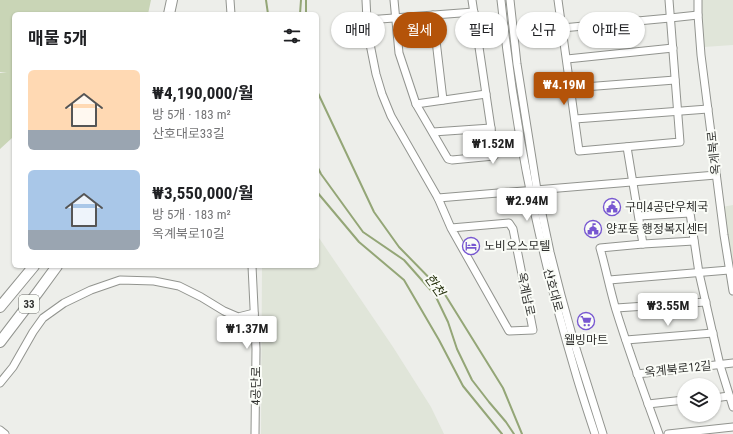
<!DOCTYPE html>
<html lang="ko">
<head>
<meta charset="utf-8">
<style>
	body { margin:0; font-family:"Roboto Condensed","Noto Sans KR",sans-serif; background:#f2f2f2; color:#202124; height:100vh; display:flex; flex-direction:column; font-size:15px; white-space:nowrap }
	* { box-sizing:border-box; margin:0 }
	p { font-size:13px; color:#757577 }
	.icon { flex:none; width:22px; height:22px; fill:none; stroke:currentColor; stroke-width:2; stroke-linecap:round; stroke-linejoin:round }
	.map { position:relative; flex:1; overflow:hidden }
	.details { position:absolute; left:12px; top:12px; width:307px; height:256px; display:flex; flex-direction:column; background:#fff; border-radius:6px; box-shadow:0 1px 3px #0004 }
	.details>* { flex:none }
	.top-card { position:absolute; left:331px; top:12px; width:342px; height:36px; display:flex; gap:8px }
	.controls { position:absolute; left:677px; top:378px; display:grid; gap:8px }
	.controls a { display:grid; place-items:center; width:44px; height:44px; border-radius:50%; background:#fff; box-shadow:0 1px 3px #0004; font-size:20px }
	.price { position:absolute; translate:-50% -34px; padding:0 9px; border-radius:4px; background:#fff; color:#222; font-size:13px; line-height:26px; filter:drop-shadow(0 1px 2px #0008) }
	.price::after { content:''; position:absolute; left:50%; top:24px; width:12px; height:9px; margin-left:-6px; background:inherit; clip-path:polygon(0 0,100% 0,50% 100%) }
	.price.selected { background:#b45309; color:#fff }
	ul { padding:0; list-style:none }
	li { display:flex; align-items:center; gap:12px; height:100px; padding:0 16px }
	li span { display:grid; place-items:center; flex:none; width:112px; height:80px; border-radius:6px; color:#555 }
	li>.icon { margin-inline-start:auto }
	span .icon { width:48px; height:48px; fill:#fffc; stroke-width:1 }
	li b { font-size:17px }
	h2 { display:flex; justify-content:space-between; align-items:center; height:48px; padding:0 16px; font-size:17px }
	.pill { padding:0 14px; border-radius:18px; background:#fff; box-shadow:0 1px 3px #0004; font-size:14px; line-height:36px }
	.pill.selected { background:#b45309; color:#fff }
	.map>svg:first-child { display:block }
	.built { fill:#e0e5d9 }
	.green { fill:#c9d5b6 }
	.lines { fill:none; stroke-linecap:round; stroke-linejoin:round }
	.stream { stroke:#94a677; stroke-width:2 }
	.minor-casing { stroke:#92948f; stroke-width:9 }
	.highway-casing { stroke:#92948f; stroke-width:12 }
	.minor { stroke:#fff; stroke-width:7 }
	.highway { stroke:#fff; stroke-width:10 }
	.labels { text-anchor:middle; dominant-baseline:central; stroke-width:4; stroke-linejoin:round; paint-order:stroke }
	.shield { fill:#fafcf7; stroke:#6d6e6b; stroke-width:1 }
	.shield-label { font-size:11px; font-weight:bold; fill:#30312f }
	.street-label { font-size:12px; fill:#30312f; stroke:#fafcf7 }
	.poi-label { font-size:12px; fill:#30312f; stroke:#fafcf7; text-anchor:start }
	.water-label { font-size:13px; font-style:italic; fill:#26310d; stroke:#fafcf7 }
</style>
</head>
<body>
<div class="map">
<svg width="733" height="434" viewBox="0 0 733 434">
	<rect width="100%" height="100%" fill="#edeeea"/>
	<g class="built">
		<path d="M701 0H733V45L704 47Z"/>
		<path d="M733 205V271L722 207Z"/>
		<path d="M317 235 393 347 431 407 444 434H261L262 266H317Z"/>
	</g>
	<path class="green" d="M0 0H151L148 14H14V138H12L0 149V73L7 72H0Z"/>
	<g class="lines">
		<g class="stream">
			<path d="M266 0 268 14"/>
			<path d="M300 14 301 0"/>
			<path d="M306 14V0"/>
			<path d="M317 91 374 212 399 247 444 293 503 388 522 434"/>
			<path d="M317 166 321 174 363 232 404 260 435 295 448 322 457 349 472 380 489 402 506 422 514 434"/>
			<path d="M317 192 359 242 404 280 439 340 463 386 502 434"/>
		</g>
		<g class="minor-casing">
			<g id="minor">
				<path d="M230 0 231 14"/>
				<path d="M366 0 367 20 370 44 376 74 382 94 391 116 438 198 451 228 509 331 533 330 513 229 509 223 451 228"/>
				<path d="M394 0 399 53 416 104 445 154 448 159 452 160 494 156 491 128 472 0"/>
				<path d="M501 0C514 125 539 250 575 371 581 392 588 413 595 434"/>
				<path d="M510 0 517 64 537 190 550 252 561 295 574 342 603 434"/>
				<path d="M558 0 579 151 680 142 669 0"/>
				<path d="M698 0V15L701 55 724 235 733 291"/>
				<path d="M433 15 443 100"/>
				<path d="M367 20 474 12"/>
				<path d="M562 28 670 18 698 15"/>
				<path d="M567 59 673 48"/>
				<path d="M571 88 675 80"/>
				<path d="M416 104 486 94"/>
				<path d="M575 119 708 109"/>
				<path d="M433 132 491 128"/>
				<path d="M627 147 643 244"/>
				<path d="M438 198 716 175"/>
				<path d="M639 216 690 213 699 273 720 365 733 407"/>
				<path d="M252 266 256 349 255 434"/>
				<path d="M609 280 729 270"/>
				<path d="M616 308 706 302"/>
				<path d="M626 340 713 333"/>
				<path d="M637 374 733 363"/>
				<path d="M0 383 13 367 33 332 43 318 64 303 91 290 120 280 154 281 179 286 201 297 224 311 238 317 254 313"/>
				<path d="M714 398 729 396"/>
				<path d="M648 404 684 400"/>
				<path d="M0 430 5 434"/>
				<path d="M659 434C644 393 629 352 616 310 610 290 606 269 600 248L643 244 694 241"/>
				<path d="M668 434 733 427"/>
			</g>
		</g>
		<g class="highway-casing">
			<g id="highway">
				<path d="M169 14 172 0"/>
				<path d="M0 307 34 266"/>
				<path d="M0 342 38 292 57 266"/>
			</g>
		</g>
		<use href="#minor" class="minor"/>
		<use href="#highway" class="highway"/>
	</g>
	<defs>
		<g id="civic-ring" transform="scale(0.9)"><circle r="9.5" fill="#fafcf7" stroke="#7757d1" stroke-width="1.5"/><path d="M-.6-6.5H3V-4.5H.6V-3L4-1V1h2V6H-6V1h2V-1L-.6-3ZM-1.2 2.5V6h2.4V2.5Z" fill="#7757d1"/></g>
		<g id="hotel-ring" transform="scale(0.9)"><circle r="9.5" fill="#fafcf7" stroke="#7757d1" stroke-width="1.5"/><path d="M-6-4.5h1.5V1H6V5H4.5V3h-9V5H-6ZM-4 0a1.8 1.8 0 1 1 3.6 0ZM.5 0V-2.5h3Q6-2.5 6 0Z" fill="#7757d1"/></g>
		<g id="supermarket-ring" transform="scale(0.9)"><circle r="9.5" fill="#fafcf7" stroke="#7757d1" stroke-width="1.5"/><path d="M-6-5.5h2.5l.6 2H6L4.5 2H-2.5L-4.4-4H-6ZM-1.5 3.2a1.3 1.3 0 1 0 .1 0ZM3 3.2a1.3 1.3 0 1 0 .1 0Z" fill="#7757d1"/></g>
	</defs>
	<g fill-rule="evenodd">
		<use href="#civic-ring" x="612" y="207"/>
		<use href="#civic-ring" x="593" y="229"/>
		<use href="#hotel-ring" x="471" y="246"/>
		<use href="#supermarket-ring" x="586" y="321"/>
	</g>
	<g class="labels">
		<rect class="shield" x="19" y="295" width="20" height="18" rx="3"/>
		<g class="shield-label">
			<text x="29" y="304">33</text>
		</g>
		<g class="street-label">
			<text transform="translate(714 153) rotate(-96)">옥계북로</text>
			<text transform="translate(553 290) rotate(75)">산호대로</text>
			<text transform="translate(526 294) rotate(78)">옥계남로</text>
			<text transform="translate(678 369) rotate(-6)">옥계북로12길</text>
			<text transform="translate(256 386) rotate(-89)">4공단로</text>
		</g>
		<g class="poi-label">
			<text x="625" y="207">구미4공단우체국</text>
			<text x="606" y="229">양포동 행정복지센터</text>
			<text x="484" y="246">노비오스모텔</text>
			<text x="586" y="340" text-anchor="middle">웰빙마트</text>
		</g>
		<g class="water-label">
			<text transform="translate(435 285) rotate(54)">한천</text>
		</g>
	</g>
</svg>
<div class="controls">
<a><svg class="icon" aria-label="layers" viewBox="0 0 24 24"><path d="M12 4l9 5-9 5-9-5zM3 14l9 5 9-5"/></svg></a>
</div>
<b class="price selected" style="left:564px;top:106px">₩4.19M</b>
<b class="price" style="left:493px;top:165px">₩1.52M</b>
<b class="price" style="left:527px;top:222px">₩2.94M</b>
<b class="price" style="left:668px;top:327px">₩3.55M</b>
<b class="price" style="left:247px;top:350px">₩1.37M</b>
<div class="top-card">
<a class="pill">매매</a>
<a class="pill selected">월세</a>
<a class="pill">필터</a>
<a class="pill">신규</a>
<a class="pill">아파트</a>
</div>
<section class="details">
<h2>매물 5개<svg class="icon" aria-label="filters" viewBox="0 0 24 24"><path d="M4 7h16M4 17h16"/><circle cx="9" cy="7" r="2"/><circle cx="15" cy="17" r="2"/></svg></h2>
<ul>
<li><span style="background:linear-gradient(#ffd9b3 75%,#9aa5b1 0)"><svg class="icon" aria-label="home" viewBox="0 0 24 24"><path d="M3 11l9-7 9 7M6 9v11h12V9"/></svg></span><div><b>₩4,190,000/월</b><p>방 5개 · 183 m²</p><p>산호대로33길</p></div></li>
<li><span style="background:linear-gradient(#a9c7e8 75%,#9aa5b1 0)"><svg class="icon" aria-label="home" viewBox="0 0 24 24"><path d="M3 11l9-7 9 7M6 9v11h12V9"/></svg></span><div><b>₩3,550,000/월</b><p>방 5개 · 183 m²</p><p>옥계북로10길</p></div></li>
</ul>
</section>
</div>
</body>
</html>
